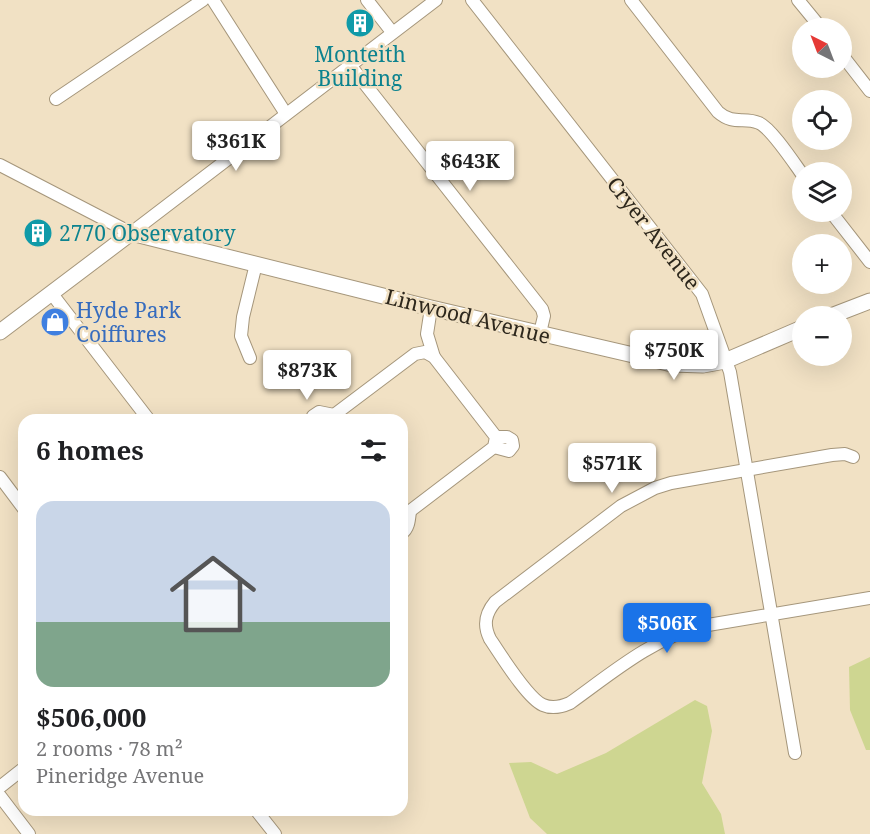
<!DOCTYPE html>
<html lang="en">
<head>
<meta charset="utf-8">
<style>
	body { margin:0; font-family:"Noto Serif",serif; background:#f2f2f2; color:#202124; height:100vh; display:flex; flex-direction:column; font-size:22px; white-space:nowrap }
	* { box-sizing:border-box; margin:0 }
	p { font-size:20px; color:#757577 }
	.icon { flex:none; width:33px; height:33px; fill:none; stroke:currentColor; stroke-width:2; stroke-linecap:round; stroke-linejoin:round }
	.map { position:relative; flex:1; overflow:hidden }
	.sheet { position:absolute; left:18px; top:414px; width:390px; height:402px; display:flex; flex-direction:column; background:#fff; border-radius:18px; box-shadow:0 6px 24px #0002 }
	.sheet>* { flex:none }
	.needle { width:39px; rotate:318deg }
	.fabs { position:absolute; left:792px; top:18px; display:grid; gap:12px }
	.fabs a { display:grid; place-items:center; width:60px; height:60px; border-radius:50%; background:#fff; box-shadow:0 6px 24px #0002; font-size:30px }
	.price { position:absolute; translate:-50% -51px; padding:0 14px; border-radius:6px; background:#fff; color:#222; font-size:20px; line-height:39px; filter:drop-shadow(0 2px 3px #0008) }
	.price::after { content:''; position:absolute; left:50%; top:36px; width:18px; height:14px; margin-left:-9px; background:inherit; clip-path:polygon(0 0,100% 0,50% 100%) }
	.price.selected { background:#1a73e8; color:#fff }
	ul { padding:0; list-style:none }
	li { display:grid; align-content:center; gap:12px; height:318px; padding:0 18px }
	li span { display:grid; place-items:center; height:186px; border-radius:18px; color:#555 }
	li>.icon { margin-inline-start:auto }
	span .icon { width:108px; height:108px; fill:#fffc; stroke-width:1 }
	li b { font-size:26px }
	h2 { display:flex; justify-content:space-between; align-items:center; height:72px; padding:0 18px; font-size:26px }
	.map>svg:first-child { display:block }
	.green { fill:#ced691 }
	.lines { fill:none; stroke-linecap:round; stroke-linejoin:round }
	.minor-casing { stroke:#a5967b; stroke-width:14 }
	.major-casing { stroke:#a5967b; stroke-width:17 }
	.minor { stroke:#fff; stroke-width:12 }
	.major { stroke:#fff; stroke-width:15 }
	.labels { text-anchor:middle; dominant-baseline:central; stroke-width:5; stroke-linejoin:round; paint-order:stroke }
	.culture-label { font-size:21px; fill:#0d838f; stroke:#f1e1c4 }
	.street-label { font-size:21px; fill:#2d271c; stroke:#f1e1c4 }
	.shop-label { font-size:21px; fill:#366cbe; stroke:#f1e1c4; text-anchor:start }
</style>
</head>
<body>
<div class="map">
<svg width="870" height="834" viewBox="0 0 870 834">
	<rect width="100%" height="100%" fill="#f1e1c4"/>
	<g class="green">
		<path d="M870 657V750H866L850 710 849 667Z"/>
		<path d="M695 700 707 706 712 731 702 783 721 814 725 834H547L530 818 509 763 531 762 557 774 606 753Z"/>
	</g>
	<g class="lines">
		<g class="minor-casing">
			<g id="minor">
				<path d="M213 0 286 114"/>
				<path d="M367 0 392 32"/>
				<path d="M472 0 702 294 730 372 795 753"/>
				<path d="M631 0 718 112C734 126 744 116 759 123 771 128 794 163 802 174"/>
				<path d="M798 0 821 28"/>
				<path d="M842 55 870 91"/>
				<path d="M350 65 542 309 544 316 540 333"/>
				<path d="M56 99 203 0"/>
				<path d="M0 165 131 233 436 0"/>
				<path d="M831 212 870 262"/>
				<path d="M52 294 149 420"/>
				<path d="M431 308 427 334 434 357"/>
				<path d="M250 358 241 336 243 317 256 264"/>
				<path d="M313 420V416L319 412 334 415"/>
				<path d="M332 420 334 415 415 354 425 352 434 357 496 437 494 447 410 511 402 512"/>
				<path d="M494 447 509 451 513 446 512 440 507 437H496"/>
				<path d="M853 457 845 454 832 455 671 483 655 488 621 506 495 602C485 614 483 625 490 639 501 655 527 698 543 705 552 709 561 707 570 703 612 673 651 639 702 626L870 598"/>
				<path d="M0 477 24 509"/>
				<path d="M402 533C409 528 409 519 410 511"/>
				<path d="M0 787 24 768"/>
				<path d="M0 796 29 834"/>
				<path d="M256 810 275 834"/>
			</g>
		</g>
		<g class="major-casing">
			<g id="major">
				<path d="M831 316 870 301"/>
				<path d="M0 332 131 233 431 308 672 364 703 365 725 361 802 328"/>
			</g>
		</g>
		<use href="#minor" class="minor"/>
		<use href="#major" class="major"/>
	</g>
	<defs>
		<g id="building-disc" transform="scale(1.5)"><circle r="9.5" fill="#0f9aa8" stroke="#f1e1c4"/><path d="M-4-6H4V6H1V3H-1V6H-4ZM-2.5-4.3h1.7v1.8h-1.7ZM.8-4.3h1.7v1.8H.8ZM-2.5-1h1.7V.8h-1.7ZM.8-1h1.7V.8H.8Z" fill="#fff"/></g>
		<g id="shop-disc" transform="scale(1.5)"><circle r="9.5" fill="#3f7fe0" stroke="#f1e1c4"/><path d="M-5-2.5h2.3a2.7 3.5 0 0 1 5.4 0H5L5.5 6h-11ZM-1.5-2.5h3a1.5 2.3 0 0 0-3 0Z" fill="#fff"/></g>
	</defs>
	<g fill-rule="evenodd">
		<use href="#building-disc" x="360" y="23"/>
		<use href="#building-disc" x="38" y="233"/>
		<use href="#shop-disc" x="55" y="322"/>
	</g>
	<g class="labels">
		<g class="culture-label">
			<text x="360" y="54">Monteith<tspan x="360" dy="24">Building</tspan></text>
			<text x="59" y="233" text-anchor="start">2770 Observatory</text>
		</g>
		<g class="street-label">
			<text transform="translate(654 233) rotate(52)">Cryer Avenue</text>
			<text transform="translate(468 316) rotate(14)">Linwood Avenue</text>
		</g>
		<g class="shop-label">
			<text x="76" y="310">Hyde Park<tspan x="76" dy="24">Coiffures</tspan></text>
		</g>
	</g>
</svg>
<div class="fabs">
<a><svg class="needle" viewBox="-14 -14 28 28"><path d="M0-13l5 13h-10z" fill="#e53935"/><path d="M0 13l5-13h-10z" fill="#757577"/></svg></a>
<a><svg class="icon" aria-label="locate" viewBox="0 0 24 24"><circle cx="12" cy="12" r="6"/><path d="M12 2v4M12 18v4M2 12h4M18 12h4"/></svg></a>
<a><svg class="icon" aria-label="layers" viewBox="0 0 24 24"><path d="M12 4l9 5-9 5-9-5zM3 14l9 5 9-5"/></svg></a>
<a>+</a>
<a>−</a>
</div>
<b class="price" style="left:236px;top:172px">$361K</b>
<b class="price" style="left:470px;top:192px">$643K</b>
<b class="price" style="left:674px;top:381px">$750K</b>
<b class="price" style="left:307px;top:401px">$873K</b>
<b class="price" style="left:612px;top:494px">$571K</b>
<b class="price selected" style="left:667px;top:654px">$506K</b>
<section class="sheet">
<h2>6 homes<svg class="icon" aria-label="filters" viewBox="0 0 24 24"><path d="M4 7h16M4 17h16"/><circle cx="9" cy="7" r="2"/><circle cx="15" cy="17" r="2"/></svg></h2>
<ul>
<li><span style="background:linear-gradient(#c9d6e8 65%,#7fa58c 0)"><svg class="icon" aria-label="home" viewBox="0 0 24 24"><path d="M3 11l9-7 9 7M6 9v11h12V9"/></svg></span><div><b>$506,000</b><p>2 rooms · 78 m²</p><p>Pineridge Avenue</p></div></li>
</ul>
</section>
</div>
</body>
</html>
